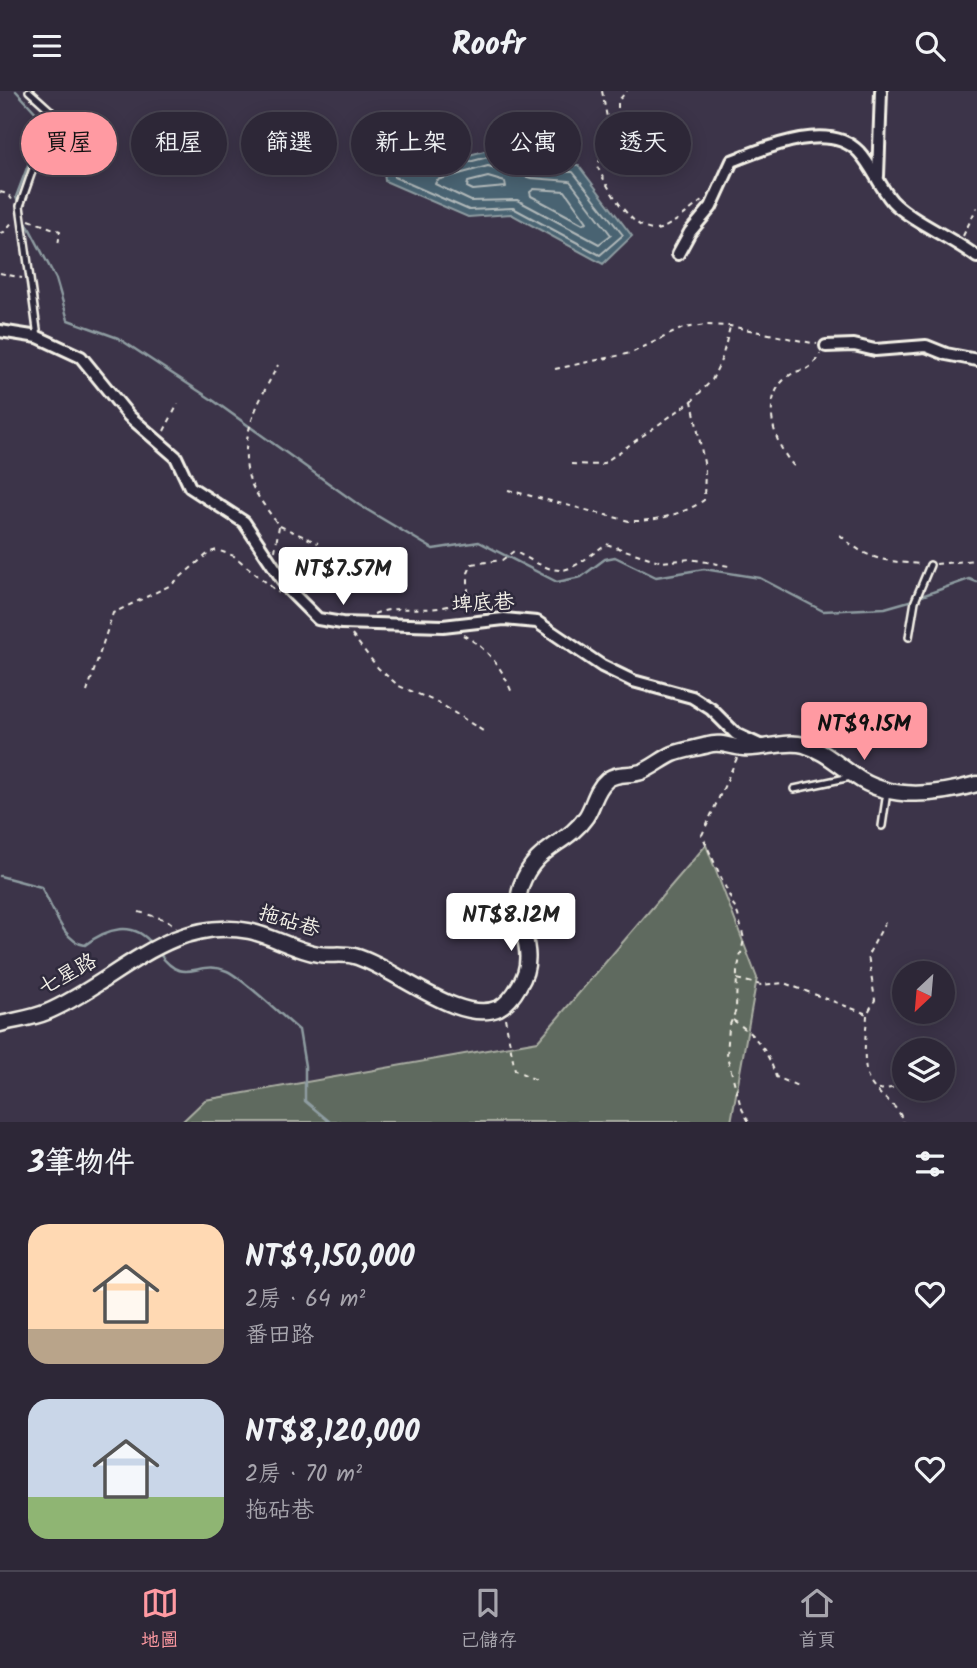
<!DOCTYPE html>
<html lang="zh-TW">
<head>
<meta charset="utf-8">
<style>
	body { margin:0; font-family:Kalam,"LXGW WenKai TC",sans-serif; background:#352f3f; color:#f1f3f6; height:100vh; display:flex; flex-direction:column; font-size:26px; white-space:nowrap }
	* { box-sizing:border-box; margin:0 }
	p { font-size:23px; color:#a7a5ad }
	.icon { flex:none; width:38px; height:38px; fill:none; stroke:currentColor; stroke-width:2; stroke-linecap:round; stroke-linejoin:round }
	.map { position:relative; height:1031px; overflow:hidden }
	.panel { display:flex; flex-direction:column; background:#2d2737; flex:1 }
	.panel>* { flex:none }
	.hud { position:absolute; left:21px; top:21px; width:936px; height:63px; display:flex; gap:14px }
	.needle { width:46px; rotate:206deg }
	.buttons { position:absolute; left:892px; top:870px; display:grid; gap:14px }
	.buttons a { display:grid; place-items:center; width:63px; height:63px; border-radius:50%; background:#2d2737; box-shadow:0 4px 18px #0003,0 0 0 2px #484452; font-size:35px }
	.price { position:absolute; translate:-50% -60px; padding:0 16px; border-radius:7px; background:#fff; color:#222; font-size:23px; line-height:46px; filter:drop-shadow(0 2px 4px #0008) }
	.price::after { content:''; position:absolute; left:50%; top:42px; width:21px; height:16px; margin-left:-10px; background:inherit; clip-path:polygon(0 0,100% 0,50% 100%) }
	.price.selected { background:#ff9aa2; color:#111 }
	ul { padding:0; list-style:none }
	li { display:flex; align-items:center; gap:21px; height:175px; padding:0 28px }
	li span { display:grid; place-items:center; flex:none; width:196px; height:140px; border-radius:21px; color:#555 }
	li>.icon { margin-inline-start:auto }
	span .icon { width:84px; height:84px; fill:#fffc; stroke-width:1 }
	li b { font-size:30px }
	h2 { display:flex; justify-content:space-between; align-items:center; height:84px; padding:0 28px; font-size:30px }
	.tag { padding:0 24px; border-radius:32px; background:#2d2737; box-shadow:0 4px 18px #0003,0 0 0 2px #484452; font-size:24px; line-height:63px }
	.tag.selected { background:#ff9aa2; color:#111 }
	header { display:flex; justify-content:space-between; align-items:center; height:91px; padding:0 28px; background:#2d2737; font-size:32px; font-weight:700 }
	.tab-bar { display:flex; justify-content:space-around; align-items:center; height:98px; border-top:2px solid #484452; background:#2d2737; font-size:19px; color:#a7a5ad }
	.tab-bar a { display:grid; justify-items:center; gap:4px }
	.tab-bar .selected { color:#ff9aa2 }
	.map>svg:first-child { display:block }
	.green { fill:#5f6a5e; stroke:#aaaea3; stroke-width:2 }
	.water { fill:#4a6372; stroke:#8e9ca1; stroke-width:2 }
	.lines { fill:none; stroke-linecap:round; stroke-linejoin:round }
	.shore { stroke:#b0b8b9; stroke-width:2 }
	.stream { stroke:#8e9ca1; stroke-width:2.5 }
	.lane-casing { stroke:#f4f1e8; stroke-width:10 }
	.street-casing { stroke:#f4f1e8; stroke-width:16 }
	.secondary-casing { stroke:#f4f1e8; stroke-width:19 }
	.path { stroke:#f4f1e8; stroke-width:2; stroke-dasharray:5 5; stroke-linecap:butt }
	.lane { stroke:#2f2a3d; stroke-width:5 }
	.street { stroke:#2f2a3d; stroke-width:10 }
	.secondary { stroke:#2f2a3d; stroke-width:14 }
	.labels { text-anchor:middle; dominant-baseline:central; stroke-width:5; stroke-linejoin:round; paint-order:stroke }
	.street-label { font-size:21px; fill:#f4f1e8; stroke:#2f2a3d }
</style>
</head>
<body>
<header><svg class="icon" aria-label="menu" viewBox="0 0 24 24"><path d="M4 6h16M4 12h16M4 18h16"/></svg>Roofr<svg class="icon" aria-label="search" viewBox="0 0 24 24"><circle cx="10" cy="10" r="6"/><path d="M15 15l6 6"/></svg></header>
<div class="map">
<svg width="977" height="1031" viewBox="0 0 977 1031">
	<rect width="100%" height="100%" fill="#3c3449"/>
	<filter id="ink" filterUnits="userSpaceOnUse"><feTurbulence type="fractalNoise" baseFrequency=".0143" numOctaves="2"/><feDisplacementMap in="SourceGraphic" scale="14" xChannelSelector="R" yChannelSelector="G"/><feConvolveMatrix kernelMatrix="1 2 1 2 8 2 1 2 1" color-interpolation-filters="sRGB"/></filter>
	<g filter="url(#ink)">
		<path class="green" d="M706 754 757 887 731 1031H182L205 1009 538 950Z"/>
		<path class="water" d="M381 54 435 73 488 59 534 72 578 74 632 145 603 173 511 123 468 126 385 90Z"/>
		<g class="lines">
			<g class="shore">
				<path d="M392 66 434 80 488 66 533 79 573 81 623 144 600 164 513 117 469 119 394 86Z"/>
				<path d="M488 75 531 87 570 90 611 144 599 153 517 109 471 110 435 93 437 89Z"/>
				<path d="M488 86 505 91 506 96 473 99 467 96 468 91Z"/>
				<path d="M534 98 565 100 587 131 583 133 531 105 530 101Z"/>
			</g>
			<g class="stream">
				<path d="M16 0 40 26 42 37 16 106 19 114"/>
				<path d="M24 127 56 188 68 229 118 247 214 310 359 414 433 458 479 451 557 491 581 486 605 468 615 466 656 486 704 478 760 487 823 520 885 517 913 509"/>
				<path d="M919 506 969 488 977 491"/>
				<path d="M0 785 41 796C52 813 62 851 85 854 106 838 133 828 153 854"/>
				<path d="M159 862C185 898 197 867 227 880 243 887 282 925 299 939L305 975V1010L330 1031"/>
			</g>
			<g class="lane-casing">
				<g id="lane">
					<path d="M29 0 50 19 51 26 20 115 38 246"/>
					<path d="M909 546 915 510 930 474"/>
					<path d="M794 698 851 686"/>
					<path d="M882 735 887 701"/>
				</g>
			</g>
			<g class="street-casing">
				<g id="street">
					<path d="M878 85 881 0"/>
					<path d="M678 163 690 141 711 116 732 70C765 57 829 29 859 61 873 76 879 95 892 110 911 130 953 147 977 166"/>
					<path d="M0 240 38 246 81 266 129 325 176 366 190 396 244 431 290 500 318 528 342 532 443 535 504 528 537 531 602 575 633 590 692 606 711 618 736 643 762 655"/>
					<path d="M826 255 854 254 875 259 926 255 946 263 977 269"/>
				</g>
			</g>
			<g class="secondary-casing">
				<path id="secondary" d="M0 933C15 929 33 927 47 921 115 892 169 824 249 840 273 845 294 859 318 863 330 865 343 862 354 865 393 875 459 935 499 917 508 912 514 904 519 895 542 859 510 829 521 795 535 755 566 755 586 726 594 714 595 699 607 689 617 681 629 685 641 681 652 677 662 668 673 663 684 659 697 657 708 654 721 650 731 656 743 657 763 659 785 649 804 654 824 660 837 673 855 685 889 710 938 704 977 693"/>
			</g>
			<g class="path">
				<path d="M602 0 611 48 597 75C606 94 635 147 660 138 675 133 689 119 702 110"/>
				<path d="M611 46 618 24V10L627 0"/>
				<path d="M0 101 8 103 13 110"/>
				<path d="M29 129 60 140 58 155"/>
				<path d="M0 142 4 141 14 129"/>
				<path d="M963 145 977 116"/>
				<path d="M0 182 22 187"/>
				<path d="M555 278 631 262 683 237 707 234 730 235 817 253"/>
				<path d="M164 340 178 313"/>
				<path d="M571 373 601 374 692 310 712 289 722 267 730 236"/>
				<path d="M794 375C774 354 760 309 786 287 803 273 806 287 820 263"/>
				<path d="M508 399 629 430C652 431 685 423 704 409L705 377 692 310"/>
				<path d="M280 435 318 452"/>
				<path d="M840 444C868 470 885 470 920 473"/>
				<path d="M275 460 279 435C269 420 252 401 248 383 239 343 260 308 278 274"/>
				<path d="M936 473 977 469"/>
				<path d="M374 523C406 510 438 528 468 505V482L472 473 502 469 514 460C564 487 561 486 606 453L662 471 690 468 729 475"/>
				<path d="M352 544 378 577 399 595 439 612 483 640"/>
				<path d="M463 544C487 557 502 576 512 602"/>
				<path d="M87 601 113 522 171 494 210 461 217 459 234 465 279 502"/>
				<path d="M737 667 702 744 738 824 744 848 737 881 736 919 729 936 727 965 741 1016 749 1031"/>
				<path d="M139 821 167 829 176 836"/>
				<path d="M737 888 761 894 784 892 867 923 875 909 868 864 887 828"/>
				<path d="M867 924C866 944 862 968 868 987 875 1005 899 1012 903 1031"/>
				<path d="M505 927 515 979 536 989"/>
				<path d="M733 929C755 944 768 959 776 986L798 995"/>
				<path d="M878 999 905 995"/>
			</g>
			<use href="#lane" class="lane"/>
			<use href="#street" class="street"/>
			<use href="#secondary" class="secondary"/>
		</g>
	</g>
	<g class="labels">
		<g class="street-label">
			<text transform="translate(483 513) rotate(-3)">埤底巷</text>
			<text transform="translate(289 831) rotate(17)">拖砧巷</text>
			<text transform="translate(68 884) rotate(-29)">七星路</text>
		</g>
	</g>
</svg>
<div class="buttons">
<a><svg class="needle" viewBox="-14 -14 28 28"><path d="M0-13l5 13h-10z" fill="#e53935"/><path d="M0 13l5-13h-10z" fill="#a7a5ad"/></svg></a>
<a><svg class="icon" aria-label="layers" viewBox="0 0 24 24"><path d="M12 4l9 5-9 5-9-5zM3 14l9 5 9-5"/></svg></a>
</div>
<b class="price" style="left:343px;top:516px">NT$7.57M</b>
<b class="price selected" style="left:864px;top:671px">NT$9.15M</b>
<b class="price" style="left:511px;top:862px">NT$8.12M</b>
<div class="hud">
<a class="tag selected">買屋</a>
<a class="tag">租屋</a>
<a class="tag">篩選</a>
<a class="tag">新上架</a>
<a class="tag">公寓</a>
<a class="tag">透天</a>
</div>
</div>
<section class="panel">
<h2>3筆物件<svg class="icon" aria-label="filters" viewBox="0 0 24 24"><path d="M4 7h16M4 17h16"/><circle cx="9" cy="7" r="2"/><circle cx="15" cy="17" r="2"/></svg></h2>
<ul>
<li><span style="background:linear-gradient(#ffd9b3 75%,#b9a48a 0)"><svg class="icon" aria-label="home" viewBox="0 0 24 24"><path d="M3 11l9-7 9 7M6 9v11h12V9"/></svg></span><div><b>NT$9,150,000</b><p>2房 · 64 m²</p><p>番田路</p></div><svg class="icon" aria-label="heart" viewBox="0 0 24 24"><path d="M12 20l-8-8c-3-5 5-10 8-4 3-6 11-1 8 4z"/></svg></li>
<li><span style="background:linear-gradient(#c9d6e8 70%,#8fb573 0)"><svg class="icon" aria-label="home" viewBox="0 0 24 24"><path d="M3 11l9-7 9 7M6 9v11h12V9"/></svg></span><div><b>NT$8,120,000</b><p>2房 · 70 m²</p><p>拖砧巷</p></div><svg class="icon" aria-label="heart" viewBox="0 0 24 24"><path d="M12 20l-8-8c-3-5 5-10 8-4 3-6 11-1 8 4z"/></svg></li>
</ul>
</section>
<nav class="tab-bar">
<a class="selected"><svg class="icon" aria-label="map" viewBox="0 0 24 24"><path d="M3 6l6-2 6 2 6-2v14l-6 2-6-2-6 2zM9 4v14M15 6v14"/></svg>地圖</a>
<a><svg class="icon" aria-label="saved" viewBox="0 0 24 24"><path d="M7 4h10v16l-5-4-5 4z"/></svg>已儲存</a>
<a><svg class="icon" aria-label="home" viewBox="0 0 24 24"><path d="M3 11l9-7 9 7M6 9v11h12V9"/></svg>首頁</a>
</nav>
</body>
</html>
